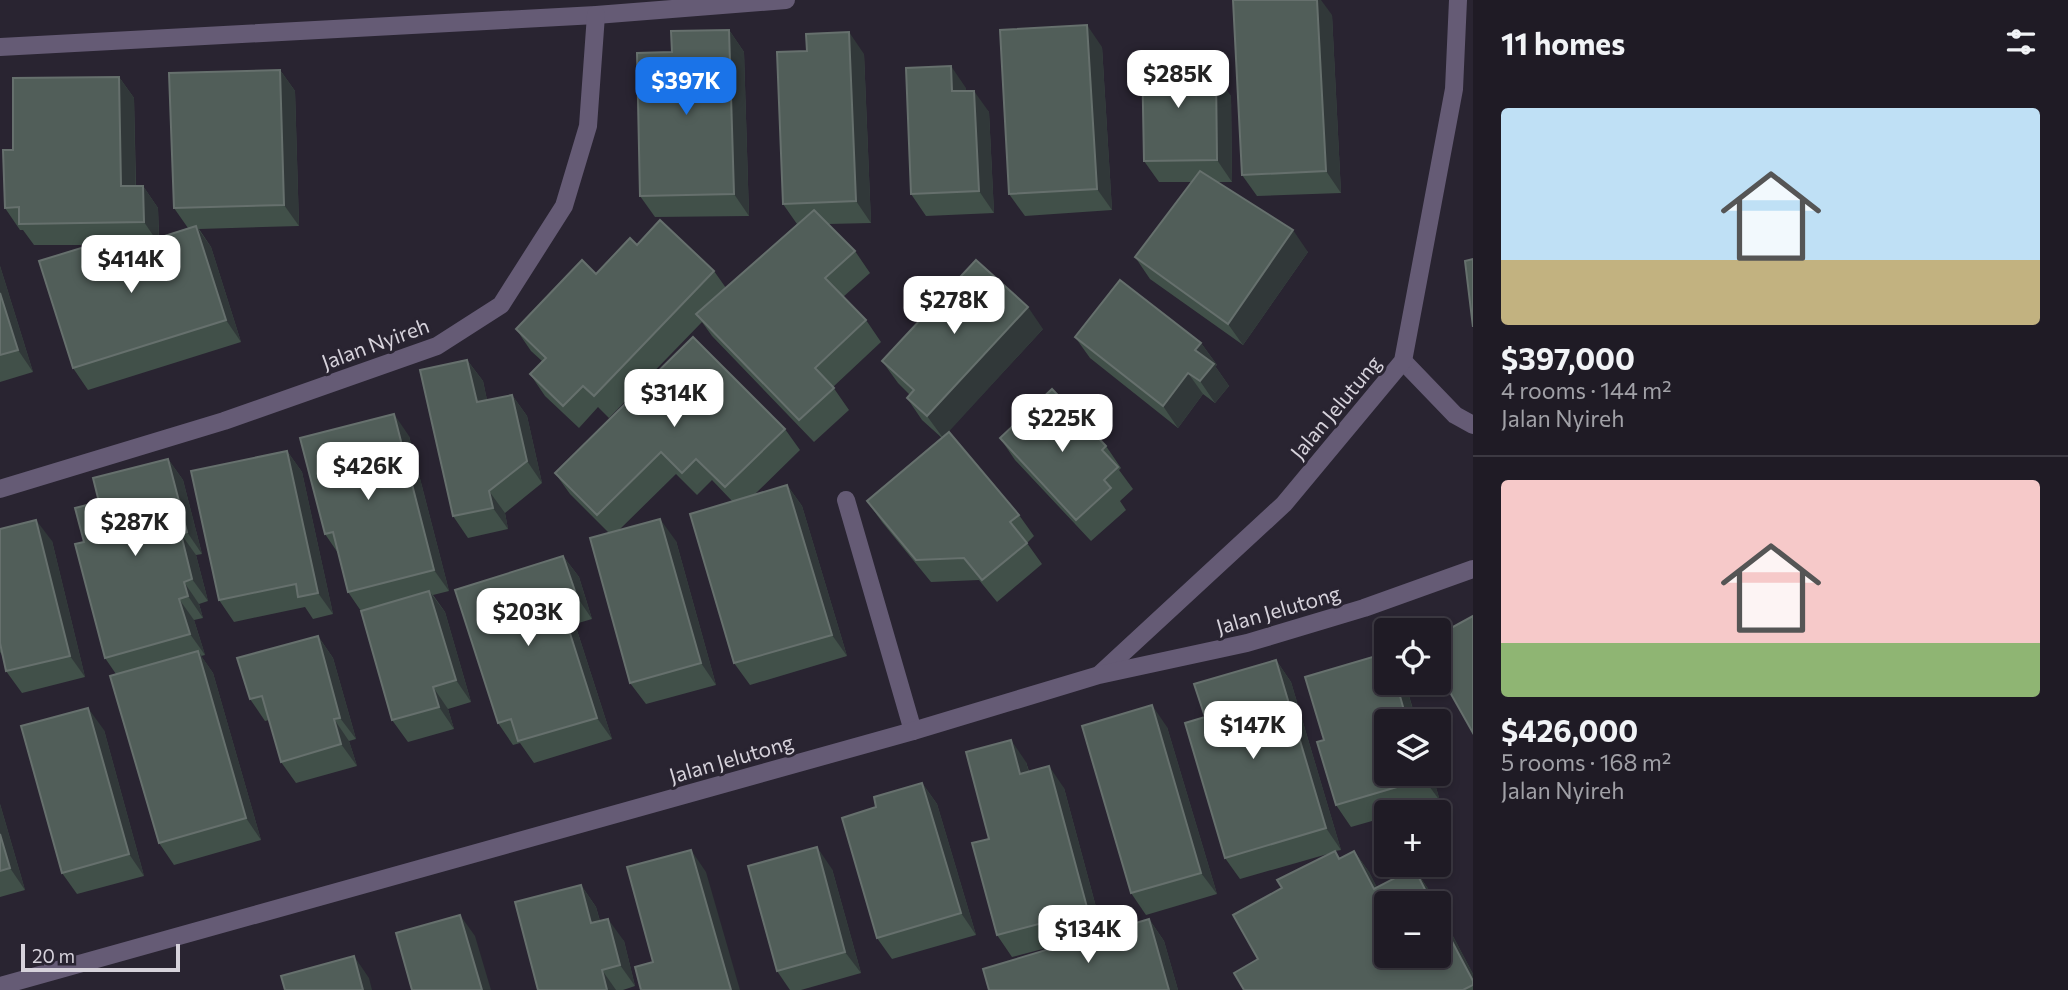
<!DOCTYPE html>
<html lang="en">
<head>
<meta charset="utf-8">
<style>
	body { margin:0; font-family:Commissioner,sans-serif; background:#27242d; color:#f1f3f6; height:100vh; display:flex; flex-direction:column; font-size:26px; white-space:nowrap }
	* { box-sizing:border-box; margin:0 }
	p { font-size:23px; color:#a1a1a7 }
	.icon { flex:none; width:38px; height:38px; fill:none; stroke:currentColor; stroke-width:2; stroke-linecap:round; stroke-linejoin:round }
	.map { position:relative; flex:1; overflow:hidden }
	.side { display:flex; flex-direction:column; background:#1f1b25; width:595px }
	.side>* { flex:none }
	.fabs { position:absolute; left:1374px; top:618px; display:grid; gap:14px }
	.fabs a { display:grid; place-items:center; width:77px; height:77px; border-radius:7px; background:#1f1b25; box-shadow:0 4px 10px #0003,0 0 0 2px #3c3942; font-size:35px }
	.scale { position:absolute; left:21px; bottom:18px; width:159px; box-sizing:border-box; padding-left:7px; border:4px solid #d6d2db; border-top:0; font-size:19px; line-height:24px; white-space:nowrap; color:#d6d2db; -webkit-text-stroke:5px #292431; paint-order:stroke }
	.price { position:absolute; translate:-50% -60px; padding:0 16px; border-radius:14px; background:#fff; color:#222; font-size:23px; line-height:46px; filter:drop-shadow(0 2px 4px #0008) }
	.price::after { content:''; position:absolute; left:50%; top:42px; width:21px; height:16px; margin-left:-10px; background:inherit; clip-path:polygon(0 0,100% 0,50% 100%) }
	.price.selected { background:#1a73e8; color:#fff }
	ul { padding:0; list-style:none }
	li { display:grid; align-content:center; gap:14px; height:371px; padding:0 28px }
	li+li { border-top:2px solid #3c3942 }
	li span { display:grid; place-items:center; height:217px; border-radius:7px; color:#555 }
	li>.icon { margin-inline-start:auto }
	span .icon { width:126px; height:126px; fill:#fffc; stroke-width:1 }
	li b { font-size:30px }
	h2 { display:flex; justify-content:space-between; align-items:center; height:84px; padding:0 28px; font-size:30px }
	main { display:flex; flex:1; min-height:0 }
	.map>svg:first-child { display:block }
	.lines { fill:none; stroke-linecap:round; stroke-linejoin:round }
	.lane { stroke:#655b75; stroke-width:18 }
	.street { stroke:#655b75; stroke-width:18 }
	.wall { fill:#415049; fill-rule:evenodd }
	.shaded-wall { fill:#313839 }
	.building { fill:#515e59; stroke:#66706d; stroke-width:2 }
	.labels { text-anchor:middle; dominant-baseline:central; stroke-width:6; stroke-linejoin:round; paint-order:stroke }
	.street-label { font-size:21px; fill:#d6d2db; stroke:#292431 }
</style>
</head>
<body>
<main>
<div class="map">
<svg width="1473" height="990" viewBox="0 0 1473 990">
	<rect width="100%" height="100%" fill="#292431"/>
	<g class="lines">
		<path class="lane" d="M846 500 913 731"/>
		<g class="street">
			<path d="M0 47 596 15 786 0"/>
			<path d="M1403 361 1455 415 1473 425"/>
			<path d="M0 489 224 421 437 346 501 305 564 206 588 126 596 15"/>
			<path d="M1100 674 1284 504 1403 361 1454 89 1458 0"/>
			<path d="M0 986 913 731 1099 675 1247 643 1364 608 1473 569"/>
		</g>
	</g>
	<g class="wall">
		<path d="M1332 15 1341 193 1257 196 1242 175Z"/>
		<path d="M729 30 744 52 749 216 655 217 640 196 672 52Z"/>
		<path d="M1102 47 1112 210 1025 216 1009 194Z"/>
		<path d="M1191 53 1206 74 1231 96 1232 182H1216L1308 252 1243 345 1150 279 1135 257 1192 182H1159L1144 161Z"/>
		<path d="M864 54 871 223 828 224 855 251 870 273 843 297 866 320 881 342 833 387 849 410 814 442 712 336 702 322 609 418 598 407 579 428 545 396 530 374 542 361 531 351 516 329 637 245 714 271 726 288 797 224 783 204Z"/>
		<path d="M280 70 295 91 299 226 199 229 211 247 241 342 88 390 73 368 94 245H34L23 230H20L5 208 13 150 119 77 134 98 136 186H143L158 208 159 237 188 228 174 208ZM106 244H138L112 252Z"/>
		<path d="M966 88V91L989 112 994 213 926 216 911 194Z"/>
		<path d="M0 266 33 372 0 382Z"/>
		<path d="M1043 329 943 437 1019 515 1034 536 1027 543 1042 564 997 602 979 580 931 582 882 522 867 501 942 438 922 420 907 398 910 395 898 383 882 361Z"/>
		<path d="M1075 337 1201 343 1217 365 1215 366 1229 386 1215 403 1203 394 1178 428 1090 358Z"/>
		<path d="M467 360 483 381 487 400 512 395 527 416 542 483 505 513 508 529 468 538 453 516Z"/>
		<path d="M785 429 800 450 755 494 787 485 802 506 847 656 750 685 734 663 732 501 712 480 697 495 676 474 618 531 676 541 716 685 646 704 630 683 609 533 570 494 555 473Z"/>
		<path d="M409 436 449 591 433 595 445 612 471 702 448 709 454 729 408 742 392 720 361 611 348 592 338 553 325 534Z"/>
		<path d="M1000 438 1106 446 1121 468 1119 470 1133 489 1120 501 1126 510 1091 541 1015 460Z"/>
		<path d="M287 451 302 472 333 614 313 619 305 607 234 622 219 600Z"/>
		<path d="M168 459 183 480 202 554 196 555 208 601 199 604 203 618 194 620 205 655 201 656 213 673 261 840 174 865 159 843 116 674 105 658 84 542 99 502Z"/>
		<path d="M0 529 52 541 85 677 22 693 6 671 3 657 0 652Z"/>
		<path d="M563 556 579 577 592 619 575 624 612 739 534 763 520 743 513 745 498 723Z"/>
		<path d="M318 636 333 658 356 739 349 741 357 766 296 783 281 762 269 720 265 721 250 699Z"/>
		<path d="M1276 660 1291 682 1341 850 1335 851 1340 858 1354 851 1369 872 1377 888 1414 868 1429 890 1436 903H1386L1438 956V908L1473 974V990H1244L1258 959 1282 888 1331 853 1240 879 1225 858 1205 717Z"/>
		<path d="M1386 682H1405L1440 801 1402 812H1386V817L1351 827 1336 805 1324 740Z"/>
		<path d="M1167 727 1217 894 1146 915 1131 893Z"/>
		<path d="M104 730 144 876 77 894 62 873Z"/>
		<path d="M1026 762 1029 771 1064 788 1103 933 1149 919 1164 941 1178 990H989L1103 933 1012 957 997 935 989 839Z"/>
		<path d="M922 783 937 804 976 935 892 959 877 938 876 807Z"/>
		<path d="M0 804 25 890 0 897Z"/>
		<path d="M832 869 861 973 801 990H790L777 971Z"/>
		<path d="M581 885 596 907 600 921 624 941 635 986 623 990H538Z"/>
	</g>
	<g class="shaded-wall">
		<path d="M1317 0H1321L1332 15 1341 193 1326 171Z"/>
		<path d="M1087 25 1102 47 1112 210 1097 189Z"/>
		<path d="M729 30 744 52 749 216 734 194Z"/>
		<path d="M849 32 864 54 871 223 856 201Z"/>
		<path d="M1191 53 1206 75 1192 74Z"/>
		<path d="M951 66 966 88 967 112 952 91Z"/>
		<path d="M280 70 295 91 299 226 284 205Z"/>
		<path d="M1216 74 1231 96 1232 182 1217 160Z"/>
		<path d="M119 77 134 98 136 208 121 186Z"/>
		<path d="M974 91 989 112 994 213 979 191Z"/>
		<path d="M143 186 158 208 159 244 144 222Z"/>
		<path d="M196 226 211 247 241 342 226 320Z"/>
		<path d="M1293 230 1308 252 1243 345 1228 324Z"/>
		<path d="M104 241 119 263 108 254Z"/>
		<path d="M0 266 33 372 18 350 0 293Z"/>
		<path d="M1028 307 1043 329 943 438 927 416Z"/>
		<path d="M1201 343 1217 365 1215 366 1229 386 1215 403 1200 381 1195 350Z"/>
		<path d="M467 360 483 381 492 424 477 402Z"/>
		<path d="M1188 373 1203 394 1178 428 1163 406Z"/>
		<path d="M512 395 527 416 542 483 527 461Z"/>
		<path d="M394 414 409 436 449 591 434 570Z"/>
		<path d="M287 451 302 472 333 614 318 593Z"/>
		<path d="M168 459 183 480 202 554 187 532Z"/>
		<path d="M787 485 802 506 847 656 832 635Z"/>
		<path d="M489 491 505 513 508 529 493 508Z"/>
		<path d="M660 519 676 541 716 685 701 663Z"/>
		<path d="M36 520 52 541 85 677 70 656Z"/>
		<path d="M181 534 196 555 208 601 192 579Z"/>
		<path d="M563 556 579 577 592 619 577 597Z"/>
		<path d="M184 582 199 604 203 618 188 596Z"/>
		<path d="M429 591 445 612 471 702 456 680Z"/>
		<path d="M179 599 194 620 205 655 190 634Z"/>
		<path d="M560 602 575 624 612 739 597 718Z"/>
		<path d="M318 636 333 658 356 739 340 718Z"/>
		<path d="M198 651 213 673 261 840 246 818Z"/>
		<path d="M1276 660 1291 682 1341 850 1326 828Z"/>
		<path d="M1396 682H1405L1416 721H1407Z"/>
		<path d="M433 687 448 709 454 729 439 707Z"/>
		<path d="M1152 705 1167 727 1217 894 1201 873Z"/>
		<path d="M88 708 104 730 144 876 129 854Z"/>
		<path d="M334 719 349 741 357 766 341 744Z"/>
		<path d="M1011 740 1026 762 1035 795 1020 774Z"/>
		<path d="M1049 766 1064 788 1103 933 1088 911Z"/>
		<path d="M1423 774H1432L1440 801 1424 779Z"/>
		<path d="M922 783 937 804 976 935 961 913Z"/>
		<path d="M0 804 25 890 10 868 0 834Z"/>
		<path d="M817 847 832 869 861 973 845 952Z"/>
		<path d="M691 850 706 872 740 990H731Z"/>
		<path d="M1354 851 1369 872 1386 905 1374 889Z"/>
		<path d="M1414 868 1429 890 1436 903H1432Z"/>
		<path d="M581 885 596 907 606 944 591 923Z"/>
		<path d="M1438 908 1473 974V981L1438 915Z"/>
		<path d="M460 915 475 936 491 990H482Z"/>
		<path d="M608 919 624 941 635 986 620 965Z"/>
		<path d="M1149 919 1164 941 1178 990H1169Z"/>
		<path d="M354 956 369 978 372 990H363Z"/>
		<path d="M602 970 616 990H607Z"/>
	</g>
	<g class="building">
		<path d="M1233 0H1317L1326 171 1242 175Z"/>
		<path d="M1087 25 1097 189 1009 194 1000 30Z"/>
		<path d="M729 30 734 194 640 196 637 53 672 52 671 31Z"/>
		<path d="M849 32 856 201 783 204 777 52 807 51 806 34Z"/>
		<path d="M1191 53 1192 74H1216L1217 160 1144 161 1142 54Z"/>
		<path d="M951 66 952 91H974L979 191 911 194 906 68Z"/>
		<path d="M280 70 284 205 174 208 169 73Z"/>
		<path d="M119 77 121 186H143L144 222 19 224V207L5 208 3 150H13V78Z"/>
		<path d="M1200 171 1293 230 1228 324 1135 257Z"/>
		<path d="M814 210 855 251 825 278 866 320 815 368 834 388 799 420 696 314Z"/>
		<path d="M660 220 714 271 594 396 583 386 563 406 530 374 546 358 516 329 582 260 596 274 630 238 637 245Z"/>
		<path d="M196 226 226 320 73 368 39 261 104 241 108 254Z"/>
		<path d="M1473 259V327L1465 261Z"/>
		<path d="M976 260 1028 307 927 416 907 398 914 390 882 361Z"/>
		<path d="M1120 280 1201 343 1195 350 1214 364 1200 381 1188 373 1163 406 1075 337Z"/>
		<path d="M0 293 18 350 0 355Z"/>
		<path d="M693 337 785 429 725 487 696 459 682 473 661 452 597 515 555 473Z"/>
		<path d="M467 360 477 402 512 395 527 461 489 491 493 508 453 516 420 370Z"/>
		<path d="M1052 389 1106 446 1102 450 1118 467 1104 480 1111 488 1076 520 1000 438Z"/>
		<path d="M394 414 434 570 348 592 333 532 325 534 300 438Z"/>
		<path d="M949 432 1019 515 1010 522 1027 543 982 580 964 558 916 560 867 501Z"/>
		<path d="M287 451 318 593 298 597 296 584 219 600 191 471Z"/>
		<path d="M168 459 187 532 181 534 192 579 184 582 188 596 179 599 190 634 105 658 75 544 84 542 75 508 99 502 93 478Z"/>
		<path d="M787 485 832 635 734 663 690 514Z"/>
		<path d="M660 519 701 663 630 683 590 538Z"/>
		<path d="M36 520 70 656 6 671 0 643V529Z"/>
		<path d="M563 556 577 597 560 602 597 718 518 741 511 719 498 723 455 590Z"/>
		<path d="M429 591 456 680 433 687 439 707 392 720 361 611Z"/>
		<path d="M1473 616V733L1438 671V635Z"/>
		<path d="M318 636 340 718 334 719 341 744 281 762 262 696 250 699 237 658Z"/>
		<path d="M198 651 246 818 159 843 110 676Z"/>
		<path d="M1386 653V682H1396L1407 721H1386V774H1423L1424 779 1336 805 1317 742 1324 740 1305 677Z"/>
		<path d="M1276 660 1326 828 1225 858 1185 723 1205 717 1194 684Z"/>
		<path d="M1152 705 1201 873 1131 893 1082 726Z"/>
		<path d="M88 708 129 854 62 873 21 726Z"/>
		<path d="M1011 740 1020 774 1049 766 1088 911 997 935 972 843 989 839 966 752Z"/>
		<path d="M922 783 961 913 877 938 842 818 876 807 874 797Z"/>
		<path d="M0 834 10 868 0 871Z"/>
		<path d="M817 847 845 952 777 971 748 866Z"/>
		<path d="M691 850 731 990H641L635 967 653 962 627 867Z"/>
		<path d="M1335 851 1339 859 1354 851 1374 889 1414 868 1432 903H1386V956H1438V915L1473 981V985L1463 990H1244L1234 973 1258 959 1233 915 1282 888 1277 880Z"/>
		<path d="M581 885 591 923 608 919 620 965 602 970 607 990H538L515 902Z"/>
		<path d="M460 915 482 990H412L396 933Z"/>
		<path d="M1149 919 1169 990H989L983 969Z"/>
		<path d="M354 956 363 990H285L281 976Z"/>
	</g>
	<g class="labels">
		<g class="street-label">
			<text transform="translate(375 343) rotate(-20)">Jalan Nyireh</text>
			<text transform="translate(1335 407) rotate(-50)">Jalan Jelutung</text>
			<text transform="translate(1278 609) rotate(-16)">Jalan Jelutong</text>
			<text transform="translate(731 758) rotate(-16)">Jalan Jelutong</text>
		</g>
	</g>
</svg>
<div class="fabs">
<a><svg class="icon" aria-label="locate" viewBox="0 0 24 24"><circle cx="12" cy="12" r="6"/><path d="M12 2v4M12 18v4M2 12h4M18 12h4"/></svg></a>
<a><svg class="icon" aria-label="layers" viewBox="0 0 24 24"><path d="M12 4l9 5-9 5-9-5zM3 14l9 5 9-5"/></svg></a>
<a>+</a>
<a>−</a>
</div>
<div class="scale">20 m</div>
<b class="price" style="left:1178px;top:110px">$285K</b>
<b class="price selected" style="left:686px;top:117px">$397K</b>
<b class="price" style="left:131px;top:295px">$414K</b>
<b class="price" style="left:954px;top:336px">$278K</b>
<b class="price" style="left:674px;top:429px">$314K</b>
<b class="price" style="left:1062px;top:454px">$225K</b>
<b class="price" style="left:368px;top:502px">$426K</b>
<b class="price" style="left:135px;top:558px">$287K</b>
<b class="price" style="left:528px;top:648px">$203K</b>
<b class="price" style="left:1253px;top:761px">$147K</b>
<b class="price" style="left:1088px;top:965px">$134K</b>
</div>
<section class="side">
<h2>11 homes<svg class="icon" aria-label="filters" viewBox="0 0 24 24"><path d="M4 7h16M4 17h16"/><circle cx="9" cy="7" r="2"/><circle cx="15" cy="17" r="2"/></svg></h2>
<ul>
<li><span style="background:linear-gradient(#bfe0f5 70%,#c2b280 0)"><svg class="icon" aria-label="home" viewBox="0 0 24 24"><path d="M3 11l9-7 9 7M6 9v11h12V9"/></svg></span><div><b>$397,000</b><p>4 rooms · 144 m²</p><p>Jalan Nyireh</p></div></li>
<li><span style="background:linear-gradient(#f6c9c9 75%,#8fb573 0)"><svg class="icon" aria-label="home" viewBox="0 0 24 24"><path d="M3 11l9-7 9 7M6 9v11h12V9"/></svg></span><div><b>$426,000</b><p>5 rooms · 168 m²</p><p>Jalan Nyireh</p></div></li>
</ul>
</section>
</main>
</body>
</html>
